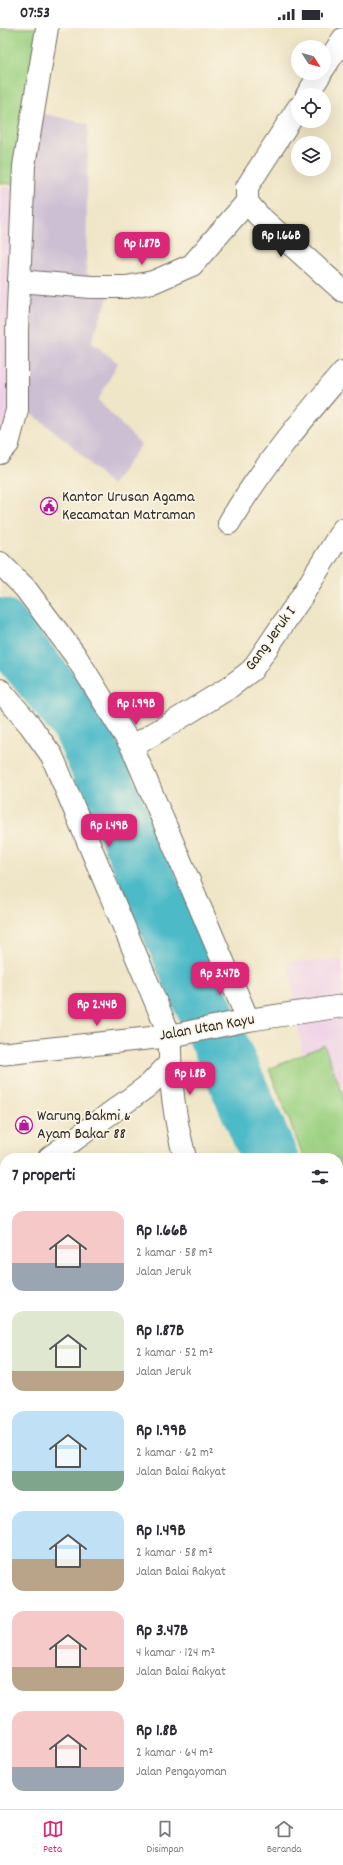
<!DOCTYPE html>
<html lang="id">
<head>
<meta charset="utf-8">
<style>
	body { margin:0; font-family:Dekko,sans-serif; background:#f2f2f3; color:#2b2b33; height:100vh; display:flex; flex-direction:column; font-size:15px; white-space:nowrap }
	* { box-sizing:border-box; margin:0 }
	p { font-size:13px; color:#7c7c81 }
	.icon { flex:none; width:22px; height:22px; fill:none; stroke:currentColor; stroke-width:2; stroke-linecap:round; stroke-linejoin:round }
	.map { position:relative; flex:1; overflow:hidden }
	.panel { position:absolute; left:0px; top:1125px; width:343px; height:656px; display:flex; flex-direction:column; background:#fff; border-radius:16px 16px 0 0; box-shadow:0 4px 16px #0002 }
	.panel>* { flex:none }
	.needle { width:26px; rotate:127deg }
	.fabs { position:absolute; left:291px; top:12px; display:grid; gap:8px }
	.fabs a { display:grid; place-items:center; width:40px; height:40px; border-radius:50%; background:#fff; box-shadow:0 4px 16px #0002; font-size:20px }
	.price { position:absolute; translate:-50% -34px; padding:0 9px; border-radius:8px; background:#db2777; color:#fff; font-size:13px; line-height:26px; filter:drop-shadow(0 1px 2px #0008) }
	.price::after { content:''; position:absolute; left:50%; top:24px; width:12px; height:9px; margin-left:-6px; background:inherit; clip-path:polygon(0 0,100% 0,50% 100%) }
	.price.on { background:#222; color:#fff }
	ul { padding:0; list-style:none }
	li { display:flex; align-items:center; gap:12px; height:100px; padding:0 12px }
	li span { display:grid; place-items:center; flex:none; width:112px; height:80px; border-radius:12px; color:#555 }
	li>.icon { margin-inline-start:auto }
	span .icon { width:48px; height:48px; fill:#fffc; stroke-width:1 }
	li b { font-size:17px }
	h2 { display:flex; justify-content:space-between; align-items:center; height:48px; padding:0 12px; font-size:17px }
	.status { display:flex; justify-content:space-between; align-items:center; height:28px; padding:0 20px; background:#fff; direction:ltr }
	.status svg { height:11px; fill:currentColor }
	.dock { display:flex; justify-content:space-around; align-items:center; height:56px; border-top:1px solid #e1e1e2; background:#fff; font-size:11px; color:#7c7c81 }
	.dock a { display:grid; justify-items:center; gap:2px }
	.dock .on { color:#db2777 }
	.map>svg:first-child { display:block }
	.built { fill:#eed0e7 }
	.industrial { fill:#ccbed3 }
	.green { fill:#9cd182; stroke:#647e56 }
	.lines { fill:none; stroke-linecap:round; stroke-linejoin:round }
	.river { stroke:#4dbac8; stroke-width:56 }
	.minor-casing { stroke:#706c62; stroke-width:24 }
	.minor { stroke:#fff; stroke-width:22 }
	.labels { text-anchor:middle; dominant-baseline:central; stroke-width:3.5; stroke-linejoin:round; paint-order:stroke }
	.poi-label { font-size:16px; fill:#2b2b2b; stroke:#fcf5e5; text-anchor:start }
	.street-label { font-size:16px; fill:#2b2b2b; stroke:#fcf5e5 }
</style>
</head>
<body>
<div class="status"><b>07:53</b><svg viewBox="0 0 49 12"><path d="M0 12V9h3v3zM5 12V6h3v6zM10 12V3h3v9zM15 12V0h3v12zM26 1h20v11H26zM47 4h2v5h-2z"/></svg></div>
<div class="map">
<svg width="343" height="1781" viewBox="0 0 343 1781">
	<rect width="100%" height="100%" fill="#fcf5e5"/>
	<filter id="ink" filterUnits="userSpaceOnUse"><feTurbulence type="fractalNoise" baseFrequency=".025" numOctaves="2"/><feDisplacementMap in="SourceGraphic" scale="8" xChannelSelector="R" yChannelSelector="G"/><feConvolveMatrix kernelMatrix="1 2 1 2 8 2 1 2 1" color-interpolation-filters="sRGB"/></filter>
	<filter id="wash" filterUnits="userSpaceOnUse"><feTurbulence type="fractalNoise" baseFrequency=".012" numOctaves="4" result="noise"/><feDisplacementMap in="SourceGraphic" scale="16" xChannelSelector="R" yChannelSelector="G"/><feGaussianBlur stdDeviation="0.9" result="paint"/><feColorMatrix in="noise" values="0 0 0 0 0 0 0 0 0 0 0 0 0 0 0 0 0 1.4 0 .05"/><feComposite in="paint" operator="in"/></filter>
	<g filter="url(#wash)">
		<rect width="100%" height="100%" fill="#efe5c7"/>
		<g class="built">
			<path d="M0 159 15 160 6 409 0 413Z"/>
			<path d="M343 932V1286L338 1254V1130H319L288 934Z"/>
		</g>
		<path class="industrial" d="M41 85 88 96 86 245 111 262 91 314 118 335 98 372 141 417 112 457 68 414 30 384 25 331 34 132Z"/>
		<g class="green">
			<path d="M0 0H44L13 156 0 155Z"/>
			<path d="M324 1017 343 1067V1171L338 1158V1130H304L269 1041Z"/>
			<path d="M338 1495 343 1514V1606L338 1591Z"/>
		</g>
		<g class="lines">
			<g class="river">
				<path d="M0 598 80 697 270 1130"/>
				<path d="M338 1330 343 1352"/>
			</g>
		</g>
	</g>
	<g filter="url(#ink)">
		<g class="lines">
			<g class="minor-casing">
				<g id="minor">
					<path d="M324 40 343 11"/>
					<path d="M307 67 321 45"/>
					<path d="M298 80 247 159V174L258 187 343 263"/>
					<path d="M19 253 91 259H127L153 254 192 237 247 174"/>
					<path d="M0 425 8 416 17 382V303L24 138 47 0"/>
					<path d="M229 495C261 440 302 392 343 344"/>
					<path d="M0 535 25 560 75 627 132 719 248 992"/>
					<path d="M0 662 30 697 52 728 170 1008C169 1050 174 1090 185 1130"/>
					<path d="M132 719 227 661 252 642 300 571 343 501"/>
					<path d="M0 1026 170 1008 248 992 343 978"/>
					<path d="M49 1130 149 1057 169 1036"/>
					<path d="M0 1166 5 1162"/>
					<path d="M0 1470 5 1476"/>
					<path d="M338 1514 343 1512"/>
					<path d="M338 1698 343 1717"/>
					<path d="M0 1707 5 1704"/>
					<path d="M95 1776 97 1781"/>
				</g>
			</g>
			<use href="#minor" class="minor"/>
		</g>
	</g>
	<defs>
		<g id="civic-ring" transform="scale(0.9)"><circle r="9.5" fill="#fcf5e5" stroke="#b5179e" stroke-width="1.5"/><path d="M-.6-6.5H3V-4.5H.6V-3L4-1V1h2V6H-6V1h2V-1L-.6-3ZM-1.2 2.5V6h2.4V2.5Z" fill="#b5179e"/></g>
		<g id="shop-ring" transform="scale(0.9)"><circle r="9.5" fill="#fcf5e5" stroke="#b5179e" stroke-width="1.5"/><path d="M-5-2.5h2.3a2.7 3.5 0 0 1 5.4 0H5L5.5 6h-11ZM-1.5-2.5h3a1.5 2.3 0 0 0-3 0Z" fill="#b5179e"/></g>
	</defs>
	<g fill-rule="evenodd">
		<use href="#civic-ring" x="49" y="478"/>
		<use href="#shop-ring" x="24" y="1097"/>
	</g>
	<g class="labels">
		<g class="poi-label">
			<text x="62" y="469">Kantor Urusan Agama<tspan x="62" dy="18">Kecamatan Matraman</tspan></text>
			<text x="37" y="1088">Warung Bakmi &amp;<tspan x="37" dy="18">Ayam Bakar 88</tspan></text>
		</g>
		<g class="street-label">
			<text transform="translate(271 611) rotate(-54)">Gang Jeruk I</text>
			<text transform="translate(207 1000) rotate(-10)">Jalan Utan Kayu</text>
		</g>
	</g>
</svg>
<div class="fabs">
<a><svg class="needle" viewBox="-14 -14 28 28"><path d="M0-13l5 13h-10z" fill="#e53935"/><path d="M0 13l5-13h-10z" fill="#7c7c81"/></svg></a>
<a><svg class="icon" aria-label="locate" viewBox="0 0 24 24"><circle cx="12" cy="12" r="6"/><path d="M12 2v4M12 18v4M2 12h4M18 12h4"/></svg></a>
<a><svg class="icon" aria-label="layers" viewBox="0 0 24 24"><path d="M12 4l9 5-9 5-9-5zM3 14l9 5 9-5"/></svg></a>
</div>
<b class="price on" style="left:281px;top:230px">Rp 1.66B</b>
<b class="price" style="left:142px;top:238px">Rp 1.87B</b>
<b class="price" style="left:136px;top:698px">Rp 1.99B</b>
<b class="price" style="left:109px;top:820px">Rp 1.49B</b>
<b class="price" style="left:220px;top:968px">Rp 3.47B</b>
<b class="price" style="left:97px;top:999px">Rp 2.44B</b>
<b class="price" style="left:190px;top:1068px">Rp 1.8B</b>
<section class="panel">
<h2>7 properti<svg class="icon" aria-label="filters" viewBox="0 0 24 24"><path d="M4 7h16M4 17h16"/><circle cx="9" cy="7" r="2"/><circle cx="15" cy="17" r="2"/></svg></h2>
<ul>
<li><span style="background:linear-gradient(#f6c9c9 65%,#9aa5b1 0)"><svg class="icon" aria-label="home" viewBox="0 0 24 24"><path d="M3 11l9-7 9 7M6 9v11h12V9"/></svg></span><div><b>Rp 1.66B</b><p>2 kamar · 58 m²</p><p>Jalan Jeruk</p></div></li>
<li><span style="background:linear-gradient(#dfe7d0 75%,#b9a48a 0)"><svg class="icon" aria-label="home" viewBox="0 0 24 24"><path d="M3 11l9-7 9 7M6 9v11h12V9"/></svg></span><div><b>Rp 1.87B</b><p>2 kamar · 52 m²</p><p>Jalan Jeruk</p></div></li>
<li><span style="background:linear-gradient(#bfe0f5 75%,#7fa58c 0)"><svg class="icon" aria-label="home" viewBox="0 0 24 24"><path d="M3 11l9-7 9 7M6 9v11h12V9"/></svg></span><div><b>Rp 1.99B</b><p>2 kamar · 62 m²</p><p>Jalan Balai Rakyat</p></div></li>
<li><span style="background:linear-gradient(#bfe0f5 60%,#b9a48a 0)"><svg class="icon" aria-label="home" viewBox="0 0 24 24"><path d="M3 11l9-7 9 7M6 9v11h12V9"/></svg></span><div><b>Rp 1.49B</b><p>2 kamar · 58 m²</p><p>Jalan Balai Rakyat</p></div></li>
<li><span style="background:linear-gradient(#f6c9c9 70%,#b9a48a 0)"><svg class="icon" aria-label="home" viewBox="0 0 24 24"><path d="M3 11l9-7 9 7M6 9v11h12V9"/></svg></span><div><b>Rp 3.47B</b><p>4 kamar · 124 m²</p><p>Jalan Balai Rakyat</p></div></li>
<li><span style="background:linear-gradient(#f6c9c9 70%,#9aa5b1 0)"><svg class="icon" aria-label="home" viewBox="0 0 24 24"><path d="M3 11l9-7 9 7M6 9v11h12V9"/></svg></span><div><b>Rp 1.8B</b><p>2 kamar · 64 m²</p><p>Jalan Pengayoman</p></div></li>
</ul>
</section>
</div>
<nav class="dock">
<a class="on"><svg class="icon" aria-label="map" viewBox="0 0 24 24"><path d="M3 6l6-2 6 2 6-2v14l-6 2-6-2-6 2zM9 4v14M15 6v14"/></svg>Peta</a>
<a><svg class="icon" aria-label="saved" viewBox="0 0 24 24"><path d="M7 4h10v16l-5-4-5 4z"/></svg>Disimpan</a>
<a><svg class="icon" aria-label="home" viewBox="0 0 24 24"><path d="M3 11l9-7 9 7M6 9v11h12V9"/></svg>Beranda</a>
</nav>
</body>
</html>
